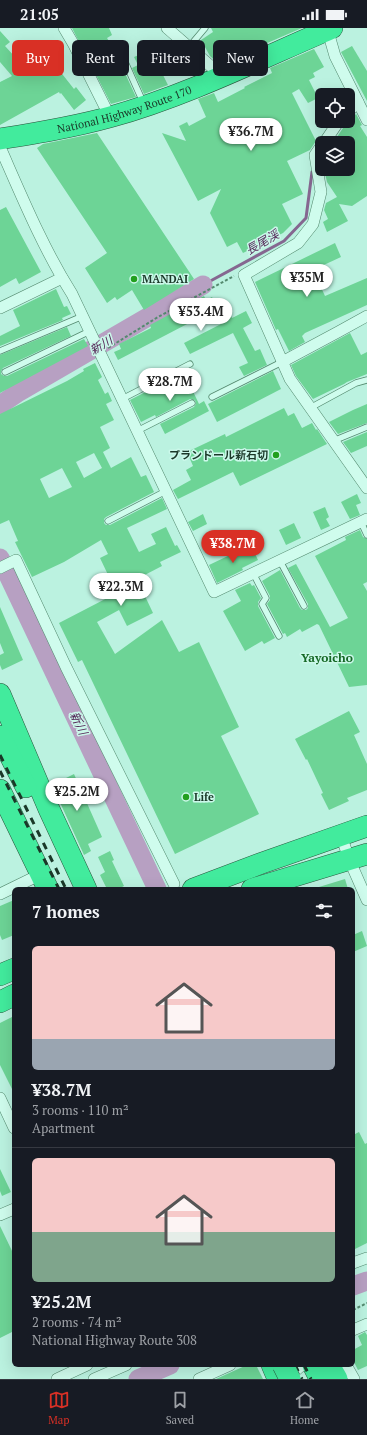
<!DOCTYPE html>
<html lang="en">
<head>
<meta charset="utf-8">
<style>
	body { margin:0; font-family:"PT Serif","Noto Sans JP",serif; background:#242831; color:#f1f3f6; height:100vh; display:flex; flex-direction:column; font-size:15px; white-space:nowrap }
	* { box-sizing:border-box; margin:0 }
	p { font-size:13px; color:#9ea1a6 }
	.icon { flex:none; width:22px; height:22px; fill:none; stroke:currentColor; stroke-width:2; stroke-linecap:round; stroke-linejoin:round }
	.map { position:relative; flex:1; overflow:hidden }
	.details { position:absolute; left:12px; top:859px; width:343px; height:480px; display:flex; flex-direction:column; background:#171b24; border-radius:6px; box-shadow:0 4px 16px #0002 }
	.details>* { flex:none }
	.top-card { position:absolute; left:12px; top:12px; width:343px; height:36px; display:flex; gap:8px }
	.buttons { position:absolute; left:315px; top:60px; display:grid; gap:8px }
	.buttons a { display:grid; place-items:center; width:40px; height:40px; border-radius:6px; background:#171b24; box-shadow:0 4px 16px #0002; font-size:20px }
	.price { position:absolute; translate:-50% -34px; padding:0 9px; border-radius:14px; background:#fff; color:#222; font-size:13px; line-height:26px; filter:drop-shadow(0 1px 2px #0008) }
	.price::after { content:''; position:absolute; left:50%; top:24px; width:12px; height:9px; margin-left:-6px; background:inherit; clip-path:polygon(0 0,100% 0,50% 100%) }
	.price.active { background:#d93025; color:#fff }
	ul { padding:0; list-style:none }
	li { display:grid; align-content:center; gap:8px; height:212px; padding:0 20px }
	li+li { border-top:1px solid #363941 }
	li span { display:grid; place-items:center; height:124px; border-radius:6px; color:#555 }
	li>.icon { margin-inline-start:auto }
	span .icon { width:72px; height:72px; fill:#fffc; stroke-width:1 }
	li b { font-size:17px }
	h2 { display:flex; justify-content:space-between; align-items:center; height:48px; padding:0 20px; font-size:17px }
	.pill { padding:0 14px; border-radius:6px; background:#171b24; box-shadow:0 4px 16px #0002; font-size:14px; line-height:36px }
	.pill.active { background:#d93025; color:#fff }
	.status { display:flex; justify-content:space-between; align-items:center; height:28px; padding:0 20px; background:#171b24; direction:ltr }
	.status svg { height:11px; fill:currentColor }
	.tabs { display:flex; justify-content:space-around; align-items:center; height:56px; border-top:1px solid #363941; background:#171b24; font-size:11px; color:#9ea1a6 }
	.tabs a { display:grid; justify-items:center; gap:2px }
	.tabs .active { color:#d93025 }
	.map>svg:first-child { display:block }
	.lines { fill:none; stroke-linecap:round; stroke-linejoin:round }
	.stream { stroke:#856790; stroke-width:3 }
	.river { stroke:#b7a0c2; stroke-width:19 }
	.building { fill:#6dd496; fill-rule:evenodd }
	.lane-casing { stroke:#548a6f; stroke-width:7 }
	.street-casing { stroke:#548a6f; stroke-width:12 }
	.highway-casing { stroke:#29573d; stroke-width:22 }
	.path { stroke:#548a6f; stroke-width:2; stroke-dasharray:3 2; stroke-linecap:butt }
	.lane { stroke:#cffced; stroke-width:5.5 }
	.street { stroke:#cffced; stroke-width:11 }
	.highway { stroke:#42eb9d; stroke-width:21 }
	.rail { stroke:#1a3828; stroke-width:3; stroke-dasharray:7 7; stroke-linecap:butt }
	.highway-bridge-casing { stroke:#29573d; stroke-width:22; stroke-linecap:butt }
	.highway-bridge { stroke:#42eb9d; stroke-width:21 }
	.poi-dot { fill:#229f1e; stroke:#cbf8ea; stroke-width:1.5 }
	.labels { text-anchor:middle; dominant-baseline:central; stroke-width:3; stroke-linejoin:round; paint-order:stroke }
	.street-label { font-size:11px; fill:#1a3828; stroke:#cbf8ea }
	.poi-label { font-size:11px; font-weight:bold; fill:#1a3828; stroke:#cbf8ea; text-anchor:start }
	.water-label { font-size:12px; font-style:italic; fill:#552859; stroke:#cbf8ea }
	.neighbourhood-label { font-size:12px; font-weight:bold; fill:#156825; stroke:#cbf8ea }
</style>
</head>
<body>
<div class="status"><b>21:05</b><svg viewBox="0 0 49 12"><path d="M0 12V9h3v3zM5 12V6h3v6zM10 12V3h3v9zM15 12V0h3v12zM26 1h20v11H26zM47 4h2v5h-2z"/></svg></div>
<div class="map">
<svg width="367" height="1351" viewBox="0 0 367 1351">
	<rect width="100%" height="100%" fill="#bbf2e0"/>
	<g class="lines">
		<path class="stream" d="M203 257 284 213 306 190 312 144"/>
		<g class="river">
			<path d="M0 377 19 364 203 257"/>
			<path d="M0 530 157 861"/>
			<path d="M353 1258 367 1253"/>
			<path d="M138 1351 170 1337"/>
		</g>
	</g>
	<g class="building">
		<path d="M72 0H109L112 7 107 10 113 20 111 21 123 44 124 43 136 69 111 76Z"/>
		<path d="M211 0H302L219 36 210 28 201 12 213 4Z"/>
		<path d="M0 3 10 14 5 18 25 40 41 32 37 25 54 14 59 21 55 24 64 39 59 42 74 61 76 59 86 72 74 82 61 65 60 66 59 64 0 97V54L12 48 0 34Z"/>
		<path d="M352 18 367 43V73L341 24Z"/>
		<path d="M314 21 324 39 313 45 315 49 309 52 318 70 308 75 299 61 292 65 316 113 310 122 287 133 303 166 282 176 292 196 283 205 243 225 237 214 227 219 210 185 221 161 198 173 162 105 186 113 179 98 187 94 189 98 206 89 198 71 214 65 218 74 245 60 244 59 272 45 270 40Z"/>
		<path d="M148 23 157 44 161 43 168 57 144 66 132 40 138 37 134 29Z"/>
		<path d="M356 86 362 97 360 98 367 109V168L352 178 339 176 348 193 327 204 323 194 328 191 324 182 326 175 337 169 327 154 324 141H348V115H337L335 112 345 97 346 93H348V91L353 89Z"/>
		<path d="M97 105 194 251 144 282 132 262 117 272 115 269 107 275 85 240 107 225 37 120 43 116Z"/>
		<path d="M6 179 41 244 19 256 16 250 0 259V182Z"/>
		<path d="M335 215 341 229 313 242 325 268 367 250V277L305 305 302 308 305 314 289 323 278 301 276 302 255 254Z"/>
		<path d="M56 261 64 279 67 278 71 286 62 290 63 292 0 318V308L20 298 13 282Z"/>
		<path d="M204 268 206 272 212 269 216 277 224 273 232 290 246 283 252 295 243 300 255 323 260 321 267 337 244 348 239 339 248 335 233 305 190 326 184 315 221 296 214 282 118 332 114 324 121 321 119 316 151 300 150 297Z"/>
		<path d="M67 299 71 308 3 340 1 343V346L4 348H7L84 311 88 318 0 365V327Z"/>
		<path d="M350 305 361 327 367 324V346L347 354 344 356 313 371 296 348 291 337Z"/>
		<path d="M95 335 102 349 98 352 105 366 108 364 112 373 106 376 114 392 100 399 110 420 103 424 111 440 131 429 141 449 146 447 154 464 106 489 104 491V495L106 497H110L162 470 167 481 127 500 139 524 156 516 151 506 166 499 175 518 177 517 181 524 160 534 162 538 137 551 153 585 127 598 119 582 97 594 115 626 162 592 179 624 199 614 239 699 221 708 259 786 175 826 82 632 78 634 59 595 113 567 106 553 110 551 100 530 108 526 101 512 64 534 32 549 15 514 18 513 9 492 0 496V386L67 353 84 343 83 341ZM94 425 102 440 84 450 76 434ZM62 440 72 459 49 470 40 451Z"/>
		<path d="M192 340 196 349 188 353 199 376 204 373 209 383 165 406 160 396 194 379 196 376 195 372 190 371 156 389 155 387 141 394 130 372Z"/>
		<path d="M273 343 281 361 217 394 208 376Z"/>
		<path d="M367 376V395L338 406 329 394 353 382Z"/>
		<path d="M284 380 288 388 294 385 302 400 312 395 316 402 317 401 327 416 240 458 233 444 178 471 173 462 191 452 186 442 193 438 187 424 225 406 226 409Z"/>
		<path d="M367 404V418L351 425 343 414Z"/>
		<path d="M357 466 361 475 356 477 360 487 350 491 341 474Z"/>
		<path d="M325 479 329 489 326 491 330 498 321 502 313 484Z"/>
		<path d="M203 486 207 496 193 503 188 494Z"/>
		<path d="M294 495 301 510 286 517 279 502Z"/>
		<path d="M360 502 363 509 367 511V554L363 556 367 563V657L349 659 319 597 317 596 302 604 300 601 287 609 285 605 283 606 267 576 270 572V568L262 553 280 542 300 580 302 582H306L308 580V576L288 540 296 536 330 599 348 590 315 528 346 512 345 509Z"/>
		<path d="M251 517 258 532 242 540 243 542 217 555 209 537Z"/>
		<path d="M250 555 252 558 254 557 261 570 258 574V578L275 610 264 616 262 613 245 623 223 583 241 573 235 562Z"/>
		<path d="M0 579 23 632 2 642 0 637V627L4 625 0 615Z"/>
		<path d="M349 683 360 704 354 707 367 736V762L347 770 349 773 329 782 321 766 323 765 307 731 306 732 295 711Z"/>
		<path d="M74 746 102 809 88 816 91 823 84 827 52 757Z"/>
		<path d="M110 823 114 832 112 833 124 858 118 861H107L100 847 105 844 98 829Z"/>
		<path d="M345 851 348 861H319V859Z"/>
		<path d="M14 872V907L2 912 0 907V878Z"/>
		<path d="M362 903 367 918 353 924V907Z"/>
		<path d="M14 988V1065L0 1037V995Z"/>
		<path d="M359 1104 365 1116 367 1115V1215L353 1222V1107Z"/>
		<path d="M0 1141 11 1164 2 1168 0 1163Z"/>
		<path d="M0 1198 14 1227V1303L0 1310Z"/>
		<path d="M365 1304 367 1307V1338L358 1342 353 1332V1322L362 1317 358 1308Z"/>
		<path d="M247 1337H256L263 1351H216Z"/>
	</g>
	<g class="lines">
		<g class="lane-casing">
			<g id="lane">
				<path d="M189 19 205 0"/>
				<path d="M121 25 143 74"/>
				<path d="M0 323 83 288"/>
				<path d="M5 344 90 303"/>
				<path d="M212 369 282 334"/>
				<path d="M122 371 190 336"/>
				<path d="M310 380 356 355 367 352"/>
				<path d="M137 403 192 375"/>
				<path d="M333 413 367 399"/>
				<path d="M108 493 166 463"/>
				<path d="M361 494 367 507"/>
				<path d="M280 533 304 578"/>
				<path d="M253 545 266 570 262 576 279 608"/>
			</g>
		</g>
		<g class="street-casing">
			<g id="street">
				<path d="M64 0 74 17 110 89"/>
				<path d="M167 0 222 48"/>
				<path d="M327 0 335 28 367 92"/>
				<path d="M348 84 358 74"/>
				<path d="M324 115 339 93"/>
				<path d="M322 117 315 127 321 164 313 196 298 215 244 247 290 351 367 460"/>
				<path d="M0 119C22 169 43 220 72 266L214 564 367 491"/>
				<path d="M0 280 62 250"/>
				<path d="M282 334 338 304 367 288"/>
				<path d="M0 540 16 532 66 639 174 856"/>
				<path d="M341 807 349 831 367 872"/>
				<path d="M0 866 33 850"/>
				<path d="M0 1070 14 1100"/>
				<path d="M0 1187 14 1181"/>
				<path d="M353 1235 367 1230"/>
				<path d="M353 1302 367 1296"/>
				<path d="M346 1337 354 1351"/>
				<path d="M57 1351 87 1337"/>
				<path d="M94 1351 126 1337"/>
				<path d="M199 1351 230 1337"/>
				<path d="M286 1351 302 1337"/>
			</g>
		</g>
		<g class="highway-casing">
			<g id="highway">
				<path id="s1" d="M0 111C37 105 74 99 110 89 186 68 260 31 332 0"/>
				<path d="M0 666 48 779 86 861"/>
				<path d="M0 708 26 759"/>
				<path d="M0 762 48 861"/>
				<path d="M193 861 262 835 367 798"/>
				<path d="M252 861 367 826"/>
				<path d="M0 947 14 941"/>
				<path d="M0 974 14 967"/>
				<path d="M272 1337 278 1351"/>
				<path d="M313 1337 320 1351"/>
				<path d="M329 1337 337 1351"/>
			</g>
		</g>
		<g class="path">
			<path d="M108 320 158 289 234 248"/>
			<path d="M353 1282 367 1275"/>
		</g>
		<use href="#lane" class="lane"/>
		<use href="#street" class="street"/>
		<use href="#highway" class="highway"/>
		<g class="rail">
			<path d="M0 727 66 861"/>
			<path d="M0 743 59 861"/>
			<path d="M295 1337 302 1351"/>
			<path d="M304 1337 311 1351"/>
		</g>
		<g class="highway-bridge-casing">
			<path id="highway-bridge" d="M283 1337 290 1351"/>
		</g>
		<use href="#highway-bridge" class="highway-bridge"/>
	</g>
	<g class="poi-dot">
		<circle cx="134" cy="251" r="4"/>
		<circle cx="276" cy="427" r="4"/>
		<circle cx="186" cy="769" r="4"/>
	</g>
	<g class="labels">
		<g class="street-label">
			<text stroke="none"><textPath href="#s1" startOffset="128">National Highway Route 170</textPath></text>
		</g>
		<g class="poi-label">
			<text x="142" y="251">MANDAI</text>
			<text x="268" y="427" text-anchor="end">プランドール新石切</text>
			<text x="194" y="769">Life</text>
		</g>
		<g class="water-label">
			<text transform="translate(262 214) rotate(-30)">長尾渓</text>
			<text transform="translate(101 317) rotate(-31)">新川</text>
			<text transform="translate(79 695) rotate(65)">新川</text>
		</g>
		<g class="neighbourhood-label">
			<text x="327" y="629">Yayoicho</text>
		</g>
	</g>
</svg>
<div class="buttons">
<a><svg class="icon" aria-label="locate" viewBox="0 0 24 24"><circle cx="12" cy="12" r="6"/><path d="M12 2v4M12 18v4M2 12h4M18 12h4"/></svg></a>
<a><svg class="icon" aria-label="layers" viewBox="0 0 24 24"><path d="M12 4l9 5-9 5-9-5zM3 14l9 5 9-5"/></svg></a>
</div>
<b class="price" style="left:251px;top:124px">¥36.7M</b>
<b class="price" style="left:307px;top:270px">¥35M</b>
<b class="price" style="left:201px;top:304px">¥53.4M</b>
<b class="price" style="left:170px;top:374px">¥28.7M</b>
<b class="price active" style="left:233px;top:536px">¥38.7M</b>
<b class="price" style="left:121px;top:579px">¥22.3M</b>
<b class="price" style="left:77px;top:784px">¥25.2M</b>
<div class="top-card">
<a class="pill active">Buy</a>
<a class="pill">Rent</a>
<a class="pill">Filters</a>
<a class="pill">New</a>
</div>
<section class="details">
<h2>7 homes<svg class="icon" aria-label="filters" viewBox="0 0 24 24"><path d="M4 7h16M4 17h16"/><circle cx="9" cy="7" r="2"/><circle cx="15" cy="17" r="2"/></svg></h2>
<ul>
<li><span style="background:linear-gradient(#f6c9c9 75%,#9aa5b1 0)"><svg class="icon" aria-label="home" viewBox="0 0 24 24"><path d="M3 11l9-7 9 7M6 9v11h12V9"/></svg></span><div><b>¥38.7M</b><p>3 rooms · 110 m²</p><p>Apartment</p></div></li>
<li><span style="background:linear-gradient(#f6c9c9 60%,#7fa58c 0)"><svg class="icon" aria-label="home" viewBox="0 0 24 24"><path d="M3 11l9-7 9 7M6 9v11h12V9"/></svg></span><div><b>¥25.2M</b><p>2 rooms · 74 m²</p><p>National Highway Route 308</p></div></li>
</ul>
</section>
</div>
<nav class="tabs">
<a class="active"><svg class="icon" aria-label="map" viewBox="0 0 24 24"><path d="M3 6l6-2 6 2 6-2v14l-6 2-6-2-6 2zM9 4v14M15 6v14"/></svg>Map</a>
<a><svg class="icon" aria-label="saved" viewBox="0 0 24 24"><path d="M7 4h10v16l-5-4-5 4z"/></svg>Saved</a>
<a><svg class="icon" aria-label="home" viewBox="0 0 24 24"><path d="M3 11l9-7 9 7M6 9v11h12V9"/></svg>Home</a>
</nav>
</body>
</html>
